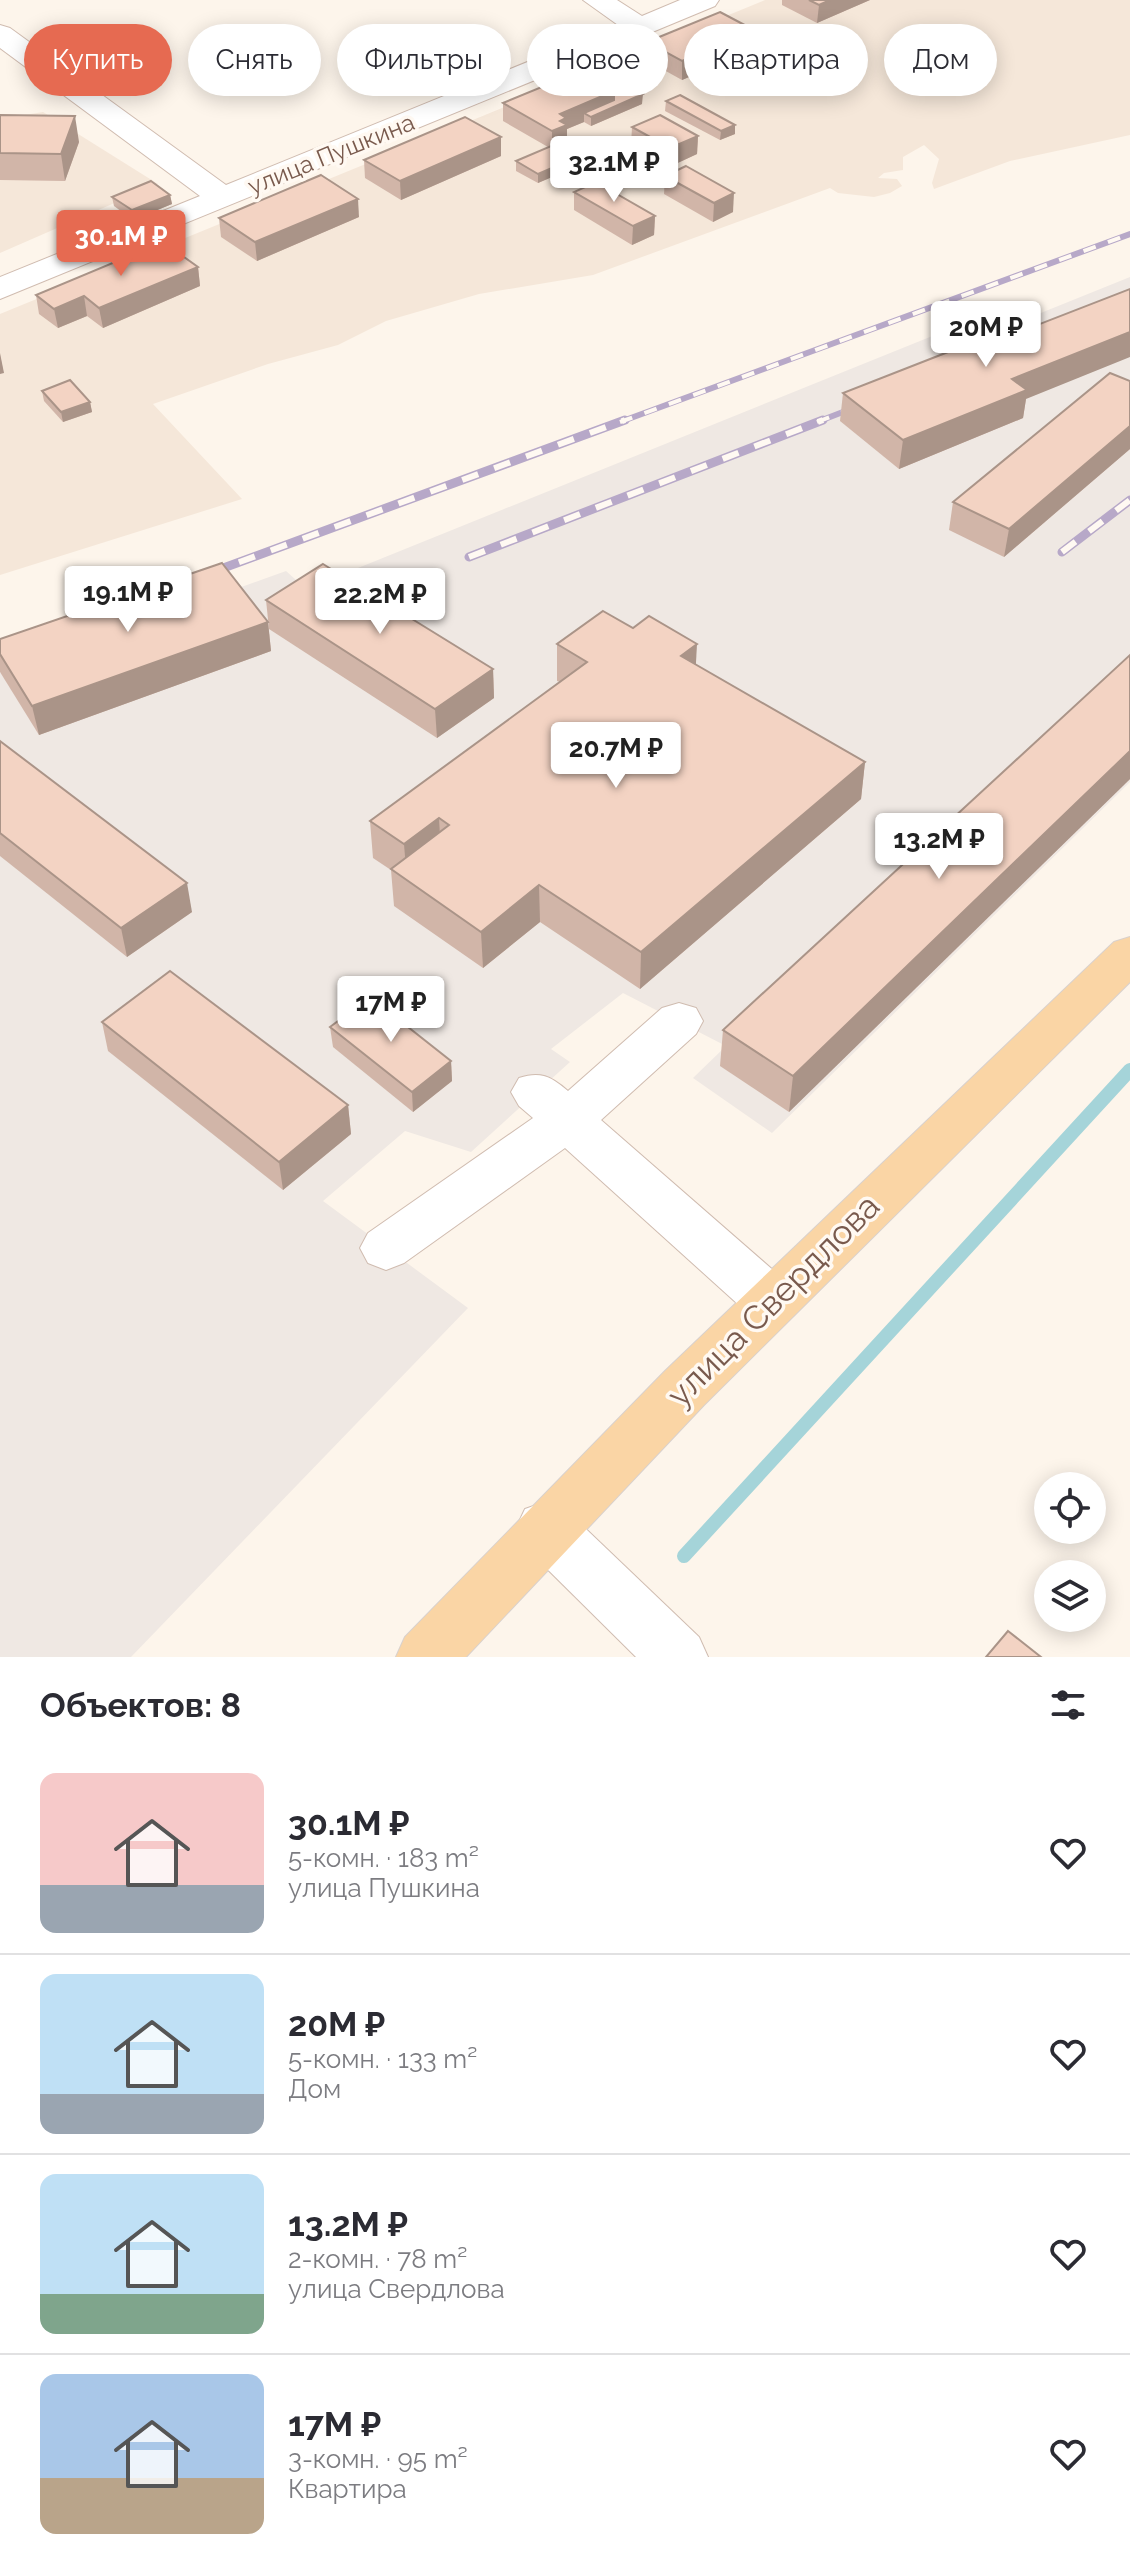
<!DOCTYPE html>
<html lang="ru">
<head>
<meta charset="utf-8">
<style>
	body { margin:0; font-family:Raleway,sans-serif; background:#f7f7f7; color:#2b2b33; height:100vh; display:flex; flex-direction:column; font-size:30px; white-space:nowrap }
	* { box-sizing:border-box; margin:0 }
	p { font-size:26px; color:#7c7c81 }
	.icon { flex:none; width:44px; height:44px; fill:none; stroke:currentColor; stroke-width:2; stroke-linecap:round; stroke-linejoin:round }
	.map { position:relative; height:1657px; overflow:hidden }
	.side { display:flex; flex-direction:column; background:#fff; flex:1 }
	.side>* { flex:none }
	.guide { position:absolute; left:24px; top:24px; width:1082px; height:72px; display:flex; gap:16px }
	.tools { position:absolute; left:1034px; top:1472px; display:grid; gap:16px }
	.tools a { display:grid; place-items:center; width:72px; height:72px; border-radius:50%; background:#fff; box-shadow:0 4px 20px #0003; font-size:40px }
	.price { position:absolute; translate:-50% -68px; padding:0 18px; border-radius:8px; background:#fff; color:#222; font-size:26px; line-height:52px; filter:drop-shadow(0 2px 4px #0008) }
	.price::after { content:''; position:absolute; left:50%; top:48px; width:24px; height:18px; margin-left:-12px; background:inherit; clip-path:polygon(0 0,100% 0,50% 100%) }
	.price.active { background:#e66a51; color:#fff }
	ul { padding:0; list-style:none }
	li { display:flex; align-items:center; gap:24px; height:200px; padding:0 40px }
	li+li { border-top:2px solid #e1e1e2 }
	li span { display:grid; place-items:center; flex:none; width:224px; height:160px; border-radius:16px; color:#555 }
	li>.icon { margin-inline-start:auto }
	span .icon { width:96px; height:96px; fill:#fffc; stroke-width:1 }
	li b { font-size:34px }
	h2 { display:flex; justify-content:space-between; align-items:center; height:96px; padding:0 40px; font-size:34px }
	.pill { padding:0 28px; border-radius:36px; background:#fff; box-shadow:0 4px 20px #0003; font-size:28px; line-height:72px }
	.pill.active { background:#e66a51; color:#fff }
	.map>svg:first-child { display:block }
	.residential { fill:#f5e7d9 }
	.industrial { fill:#efe8e3 }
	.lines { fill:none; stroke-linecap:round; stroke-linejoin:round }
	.stream { stroke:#a5d4d9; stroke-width:14 }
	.minor-casing { stroke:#d0bcb0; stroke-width:2 }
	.major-casing { stroke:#d9d1cd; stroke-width:2 }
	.minor { fill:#fff; fill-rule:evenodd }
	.major { fill:#fad5a5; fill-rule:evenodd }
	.rail-far1-casing { stroke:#b7a8c8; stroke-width:6 }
	.rail-casing { stroke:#b7a8c8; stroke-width:9 }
	.rail-far1 { stroke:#fff9f2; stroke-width:4; stroke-dasharray:13; stroke-linecap:butt }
	.rail { stroke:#fff9f2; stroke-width:6; stroke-dasharray:17; stroke-linecap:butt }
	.wall { fill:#d1b5a8 }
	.shaded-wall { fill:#aa9488 }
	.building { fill:#f3d3c3; stroke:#aa9488; stroke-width:2 }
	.labels { text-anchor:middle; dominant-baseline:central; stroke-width:7; stroke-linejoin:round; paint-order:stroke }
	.far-street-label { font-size:24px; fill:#795a4d; stroke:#fff9f2 }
	.near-street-label { font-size:34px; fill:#795a4d; stroke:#fff9f2 }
</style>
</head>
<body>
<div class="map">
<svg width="1130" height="1657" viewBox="0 0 1130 1657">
	<rect width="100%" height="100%" fill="#fdf5eb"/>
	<g class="residential">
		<path d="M765 0H1130V135L1010 161 934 189 932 183 939 159 924 145 903 157V170L884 173 878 178 897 179 902 186 890 193 874 197 838 193 830 188 593 275 479 294 386 321 338 345 268 364 153 404 242 499 0 575V314Z"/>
		<path d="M43 112 158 184 0 253V119Z"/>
	</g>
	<path class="industrial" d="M1130 277V782L772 1133 693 1078 726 1046 623 993 551 1049 570 1062 471 1152 405 1131 323 1201 468 1308 131 1657H0V673L286 571 306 589 972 320 991 333Z"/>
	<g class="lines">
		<path class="stream" d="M684 1556 1130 1070"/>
		<g class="minor-casing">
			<g id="minor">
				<path d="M583 0H617L642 16 680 0H719L715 6 650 33 0 299V277L200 196 0 48V25L10 28 226 185 618 25Z"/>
				<path d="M679 1003 696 1008 703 1021 696 1034 601 1120 789 1284 797 1300 789 1316 770 1323 751 1316 565 1148 404 1263 386 1270 368 1263 360 1248 368 1233 533 1118 519 1106 511 1092 519 1078C540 1071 551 1076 568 1091L662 1008Z"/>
				<path d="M545 1502 565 1509 699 1637 708 1657H636L525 1547 516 1528 525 1509Z"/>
			</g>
		</g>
		<g class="major-casing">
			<path id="major" d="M1130 937V982L704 1405 466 1657H396L405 1637 665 1371 1114 942Z"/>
		</g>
		<use href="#minor" class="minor"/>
		<use href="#major" class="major"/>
		<g class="rail-far1-casing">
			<g id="rail-far1">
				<path d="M620 422 1130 234"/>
				<path d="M817 422 861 405"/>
			</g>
		</g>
		<g class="rail-casing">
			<g id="rail">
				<path d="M1062 552 1130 500"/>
				<path d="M469 557 823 420"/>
				<path d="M207 574 625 420"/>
			</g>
		</g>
		<use href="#rail-far1" class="rail-far1"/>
		<use href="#rail" class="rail"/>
	</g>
	<g class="wall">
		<path d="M782 0H870L817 23 782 5Z"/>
		<path d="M647 42 755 49 682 80 646 60Z"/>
		<path d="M604 86 642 104 591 126 584 122 567 129V143L555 148 573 168 538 183 516 171V161L548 147 503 121V103Z"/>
		<path d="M666 101 735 125V134L720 140 665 111Z"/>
		<path d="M0 115 79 142 65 181 0 180Z"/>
		<path d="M632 127 698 136 697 154 669 167 631 146Z"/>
		<path d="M501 137V156L401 200 365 178 364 160Z"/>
		<path d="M665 176 733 212 713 222 664 194Z"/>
		<path d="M574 192 655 216 654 235 632 245 574 210Z"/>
		<path d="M170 195 172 204 133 220 114 206 112 197Z"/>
		<path d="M359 217 257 261 221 237 219 218Z"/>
		<path d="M198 267 200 286 103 328 87 316 58 328 39 314 36 295Z"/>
		<path d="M1130 381V449L1004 557 949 530 953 502Z"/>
		<path d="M42 391 90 402 92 412 63 422 44 401Z"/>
		<path d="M843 393 1026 399 1023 418 899 469 840 421Z"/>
		<path d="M266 600 493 669 494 698 437 738 269 629Z"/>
		<path d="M268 622 271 651 39 735 0 672V639Z"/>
		<path d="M557 644 696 665 865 762 861 799 640 989 540 922 483 968 394 906 391 870 373 858 370 821 560 682 557 681Z"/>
		<path d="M1130 655V779L789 1112 720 1066 723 1030Z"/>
		<path d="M0 741 192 912 127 957 0 856Z"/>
		<path d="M102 1022 348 1105 351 1134 283 1190 108 1051Z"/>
		<path d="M330 1027 451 1061 452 1081 413 1112 333 1047Z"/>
	</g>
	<g class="shaded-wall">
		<path d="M830 0H870L817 23 819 5Z"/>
		<path d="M756 31 755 49 682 80V61Z"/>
		<path d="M614 91 643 94 642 104 591 126V117L584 113V122L567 129V143L552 150V131L560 114Z"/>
		<path d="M75 116 79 142 65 181 61 154Z"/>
		<path d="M735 125V134L720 140 721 131Z"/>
		<path d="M698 136 697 154 669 167 670 148Z"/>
		<path d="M501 137V156L401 200 400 181Z"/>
		<path d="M573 159V168L538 183V174Z"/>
		<path d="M734 193 733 212 713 222 714 203Z"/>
		<path d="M170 195 172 204 133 220 132 210Z"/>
		<path d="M358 199 359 217 257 261 255 242Z"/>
		<path d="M655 216 654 235 632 245 633 226Z"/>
		<path d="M198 267 200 286 103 328 99 308Z"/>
		<path d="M84 296 87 316 58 328 54 309Z"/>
		<path d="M1130 332V357L1026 399 1023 418 899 469 903 440 1012 379Z"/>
		<path d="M0 353 4 373 0 374Z"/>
		<path d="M90 402 92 412 63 422 61 412Z"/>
		<path d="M1130 426V449L1004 557 1009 529Z"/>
		<path d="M268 622 271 651 39 735 32 706Z"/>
		<path d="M697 644 695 681 681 656Z"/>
		<path d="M493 669 494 698 437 738 435 709Z"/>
		<path d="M1130 751V779L789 1112 793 1076Z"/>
		<path d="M865 762 861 799 640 989 641 952Z"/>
		<path d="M439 818 441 855 407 881 404 844Z"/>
		<path d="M187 883 192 912 127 957 121 928Z"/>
		<path d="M539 885 540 922 483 968 481 932Z"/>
		<path d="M451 1061 452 1081 413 1112 412 1092Z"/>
		<path d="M348 1105 351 1134 283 1190 279 1162Z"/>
	</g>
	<g class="building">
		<path d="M809 0H830L819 5Z"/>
		<path d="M720 12 756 31 682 61 647 42Z"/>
		<path d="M578 72 614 91 560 114 566 118 560 121 567 125 552 131 503 103Z"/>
		<path d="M617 80 643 94 591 117 584 113 614 100V91L604 86Z"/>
		<path d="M680 95 735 125 721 131 666 101Z"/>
		<path d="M0 115 75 116 61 154 0 153Z"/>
		<path d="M660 115 698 136 670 148 632 127Z"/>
		<path d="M465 117 501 137 400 181 364 160Z"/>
		<path d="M551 146 573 159 538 174 516 161Z"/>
		<path d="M686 166 734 193 714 203 665 176Z"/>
		<path d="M321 175 358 199 255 242 219 218Z"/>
		<path d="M151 181 170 195 132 210 112 197Z"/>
		<path d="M596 182 655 216 633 226 574 192Z"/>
		<path d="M163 242 198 267 99 308 84 296 54 309 36 295Z"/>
		<path d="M1130 289V332L1012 379 1027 390 903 440 843 393 966 345 973 350Z"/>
		<path d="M1110 373 1130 381V426L1009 529 953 502Z"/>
		<path d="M70 380 90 402 61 412 42 391Z"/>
		<path d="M222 563 268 622 32 706 0 654V639Z"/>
		<path d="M323 564 493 669 435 709 266 600Z"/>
		<path d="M603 611 633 628 649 616 697 644 681 656 865 762 641 952 539 885 481 932 391 869 449 825 439 818 404 844 370 821 587 662 557 644Z"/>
		<path d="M1130 655V751L793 1076 723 1030Z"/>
		<path d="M0 741 187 883 121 928 0 833Z"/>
		<path d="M170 971 348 1105 279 1162 102 1022Z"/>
		<path d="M370 997 451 1061 412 1092 330 1027Z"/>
		<path d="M1008 1631 1041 1657H986Z"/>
	</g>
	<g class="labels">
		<g class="far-street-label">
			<text transform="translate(331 154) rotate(-22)">улица Пушкина</text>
		</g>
		<g class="near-street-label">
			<text transform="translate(773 1300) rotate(-45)">улица Свердлова</text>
		</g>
	</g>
</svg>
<div class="tools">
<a><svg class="icon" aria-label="locate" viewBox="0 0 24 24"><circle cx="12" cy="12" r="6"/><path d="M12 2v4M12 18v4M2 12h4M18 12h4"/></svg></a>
<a><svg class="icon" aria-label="layers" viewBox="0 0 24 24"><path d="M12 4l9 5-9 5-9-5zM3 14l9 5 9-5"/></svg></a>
</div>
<b class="price" style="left:614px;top:204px">32.1M ₽</b>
<b class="price active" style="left:121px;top:278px">30.1M ₽</b>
<b class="price" style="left:986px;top:369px">20M ₽</b>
<b class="price" style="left:128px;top:634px">19.1M ₽</b>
<b class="price" style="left:380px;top:636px">22.2M ₽</b>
<b class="price" style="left:616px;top:790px">20.7M ₽</b>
<b class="price" style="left:939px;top:881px">13.2M ₽</b>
<b class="price" style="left:391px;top:1044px">17M ₽</b>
<div class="guide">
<a class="pill active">Купить</a>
<a class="pill">Снять</a>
<a class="pill">Фильтры</a>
<a class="pill">Новое</a>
<a class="pill">Квартира</a>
<a class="pill">Дом</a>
</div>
</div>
<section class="side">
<h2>Объектов: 8<svg class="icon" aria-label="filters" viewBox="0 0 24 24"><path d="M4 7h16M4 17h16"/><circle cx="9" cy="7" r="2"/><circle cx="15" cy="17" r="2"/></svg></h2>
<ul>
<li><span style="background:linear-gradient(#f6c9c9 70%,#9aa5b1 0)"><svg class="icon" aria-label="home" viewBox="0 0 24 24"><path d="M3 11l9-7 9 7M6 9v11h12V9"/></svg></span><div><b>30.1M ₽</b><p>5-комн. · 183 m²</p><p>улица Пушкина</p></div><svg class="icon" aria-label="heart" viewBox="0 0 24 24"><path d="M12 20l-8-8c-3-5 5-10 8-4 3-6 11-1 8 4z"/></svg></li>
<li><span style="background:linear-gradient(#bfe0f5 75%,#9aa5b1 0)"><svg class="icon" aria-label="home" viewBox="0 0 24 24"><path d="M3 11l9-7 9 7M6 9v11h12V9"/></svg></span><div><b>20M ₽</b><p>5-комн. · 133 m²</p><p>Дом</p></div><svg class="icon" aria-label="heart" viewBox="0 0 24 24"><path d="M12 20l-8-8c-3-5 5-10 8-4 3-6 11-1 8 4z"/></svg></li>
<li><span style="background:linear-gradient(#bfe0f5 75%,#7fa58c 0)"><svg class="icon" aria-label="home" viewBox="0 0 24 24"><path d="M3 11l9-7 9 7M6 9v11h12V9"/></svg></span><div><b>13.2M ₽</b><p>2-комн. · 78 m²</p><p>улица Свердлова</p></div><svg class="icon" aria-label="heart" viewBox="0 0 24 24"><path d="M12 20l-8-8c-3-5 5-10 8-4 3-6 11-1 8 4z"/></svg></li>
<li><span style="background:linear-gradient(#a9c7e8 65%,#b9a48a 0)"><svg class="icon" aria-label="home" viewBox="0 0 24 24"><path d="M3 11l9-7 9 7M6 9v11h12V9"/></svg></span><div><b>17M ₽</b><p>3-комн. · 95 m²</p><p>Квартира</p></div><svg class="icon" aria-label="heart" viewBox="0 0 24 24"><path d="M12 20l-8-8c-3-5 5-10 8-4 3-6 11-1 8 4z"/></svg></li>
</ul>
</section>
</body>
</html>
